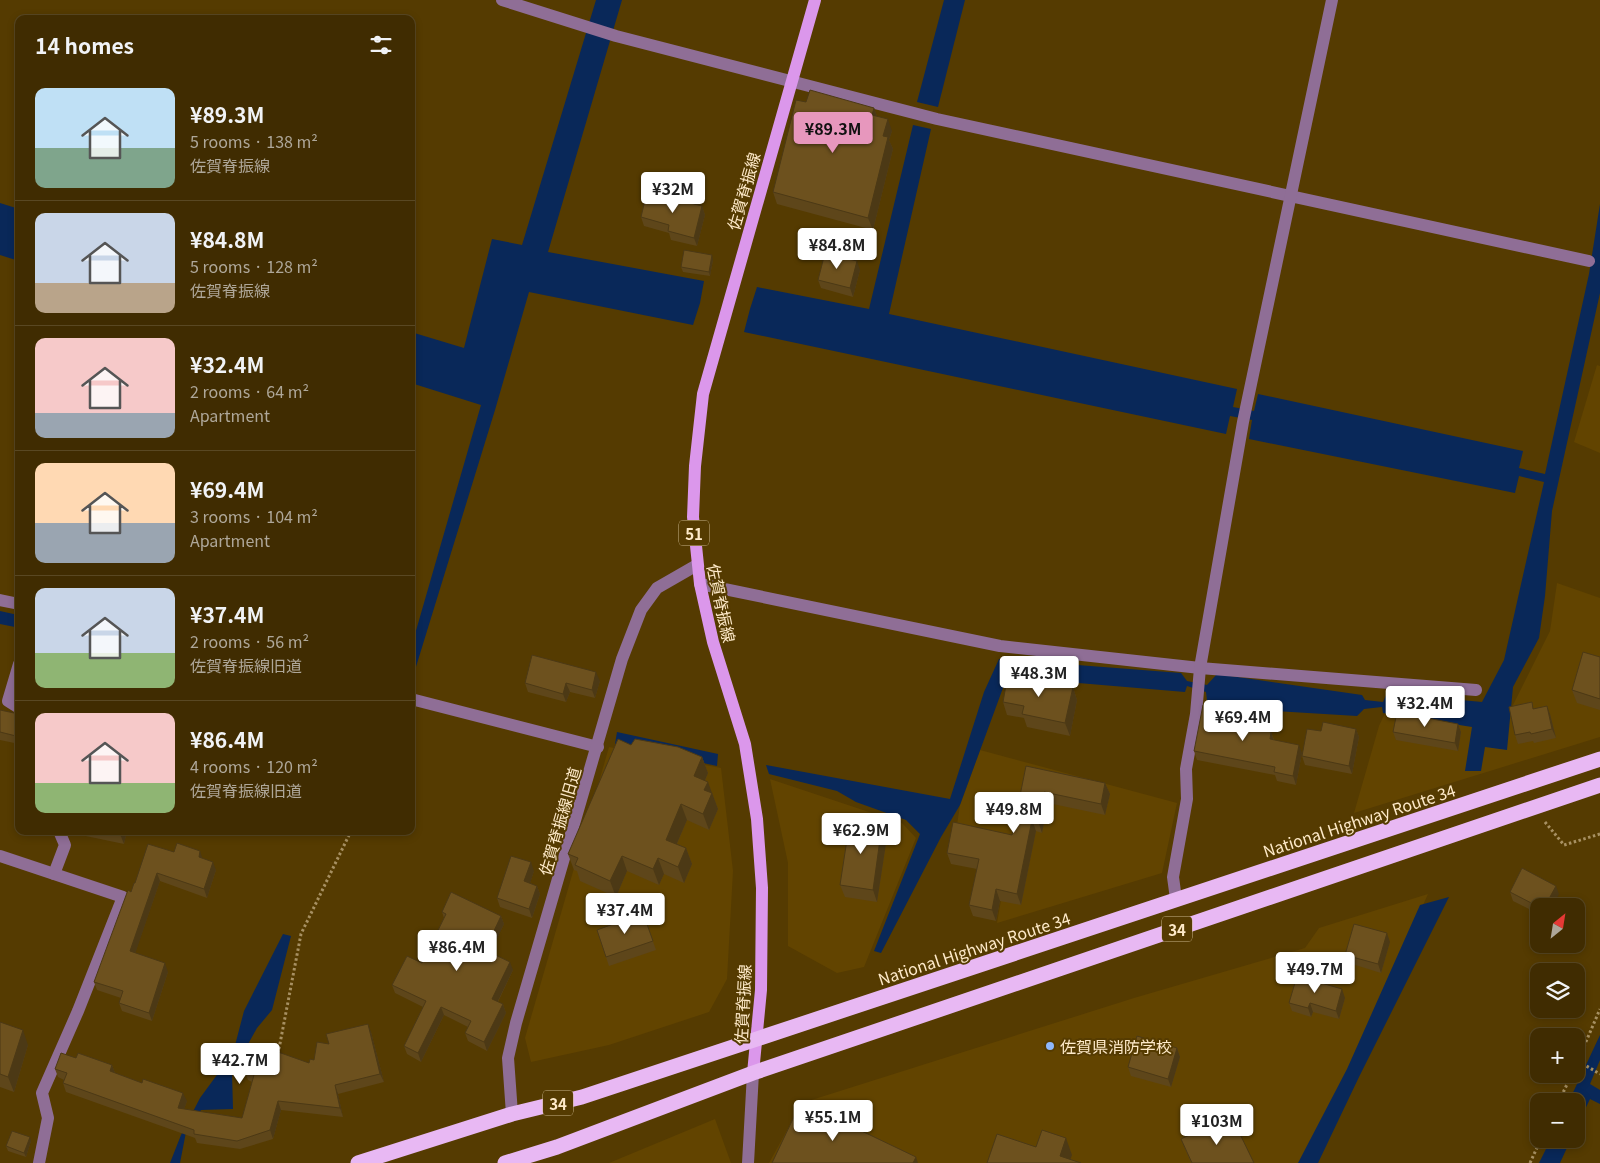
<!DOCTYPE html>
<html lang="en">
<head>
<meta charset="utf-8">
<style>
	body { margin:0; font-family:Georgia,"Noto Sans JP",serif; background:#4b3810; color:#f1f3f6; height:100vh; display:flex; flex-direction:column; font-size:19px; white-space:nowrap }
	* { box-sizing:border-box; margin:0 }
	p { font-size:16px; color:#aea799 }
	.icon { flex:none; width:28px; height:28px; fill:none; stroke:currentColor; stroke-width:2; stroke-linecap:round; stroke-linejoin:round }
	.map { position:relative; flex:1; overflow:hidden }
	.details { position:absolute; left:15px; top:15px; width:400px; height:820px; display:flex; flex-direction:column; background:#402c01; border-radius:10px; box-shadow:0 2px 8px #0003,0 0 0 1px #594823 }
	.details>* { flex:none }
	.needle { width:32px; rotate:30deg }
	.fabs { position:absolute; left:1530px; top:898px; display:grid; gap:10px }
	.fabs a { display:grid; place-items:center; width:55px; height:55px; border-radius:10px; background:#402c01; box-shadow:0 2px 8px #0003,0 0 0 1px #594823; font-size:25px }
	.price { position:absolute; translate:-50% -42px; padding:0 11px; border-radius:5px; background:#fff; color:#222; font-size:16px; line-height:32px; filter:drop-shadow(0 1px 2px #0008) }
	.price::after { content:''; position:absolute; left:50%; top:30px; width:15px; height:11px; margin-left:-8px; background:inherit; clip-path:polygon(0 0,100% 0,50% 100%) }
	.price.current { background:#e797bd; color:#111 }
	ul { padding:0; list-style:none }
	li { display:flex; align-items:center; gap:15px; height:125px; padding:0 20px }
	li+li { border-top:1px solid #594823 }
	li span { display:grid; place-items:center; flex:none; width:140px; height:100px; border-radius:10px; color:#555 }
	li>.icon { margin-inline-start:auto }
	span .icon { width:60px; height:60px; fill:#fffc; stroke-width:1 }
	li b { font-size:21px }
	h2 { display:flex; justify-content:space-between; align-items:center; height:60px; padding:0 20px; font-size:21px }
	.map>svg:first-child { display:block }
	.built { fill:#624400 }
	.water { fill:#092859 }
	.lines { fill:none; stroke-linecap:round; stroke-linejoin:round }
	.path { stroke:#a79062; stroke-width:3; stroke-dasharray:2.5 2.5; stroke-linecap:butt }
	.minor { stroke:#8f6e96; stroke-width:12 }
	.major { stroke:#db97eb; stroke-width:12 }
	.highway { stroke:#e8b8f3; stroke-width:15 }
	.wall { fill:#5e461a }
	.shaded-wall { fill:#4c3915 }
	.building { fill:#6d511e; stroke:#4c3915 }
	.poi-dot { fill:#8eb8fd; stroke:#553b01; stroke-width:2 }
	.labels { text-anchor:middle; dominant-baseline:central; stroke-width:4; stroke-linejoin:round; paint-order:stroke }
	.shield { fill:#553b01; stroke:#cbb68d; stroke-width:1 }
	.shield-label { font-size:15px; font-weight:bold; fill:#feeac9 }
	.street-label { font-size:16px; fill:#feeac9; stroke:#553b01 }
	.poi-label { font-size:16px; fill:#feeac9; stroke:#553b01; text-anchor:start }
</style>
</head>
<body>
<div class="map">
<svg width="1600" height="1163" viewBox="0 0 1600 1163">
	<rect width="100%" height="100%" fill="#553b01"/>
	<g class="built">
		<path d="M1597 365 1600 366V453L1574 442Z"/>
		<path d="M1557 583 1600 598V737L1354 813 1379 726 1387 709 1507 717 1550 631Z"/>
		<path d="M609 747 721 768 733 871 727 979 709 1012 609 1045 531 1062 525 1038Z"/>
		<path d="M980 750 1177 803 1162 873 997 923 1012 837 957 825 960 805Z"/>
		<path d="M770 779 902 823 916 838 864 967 837 973 788 946V863Z"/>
		<path d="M1428 894 1315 1146 1306 1163H769L802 1103 1134 998 1305 948 1319 928Z"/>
		<path d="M715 1119 731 1163H609Z"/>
	</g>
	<g class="water">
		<path d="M596 0H622L548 252 704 281 700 303 693 325 529 292 495 410 411 683V648L481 405 411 383V332L464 348 492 239 522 245Z"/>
		<path d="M944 0H965L938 107 917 102Z"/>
		<path d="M913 125 931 129 889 314 1237 389 1233 407 1254 411 1258 394 1523 451 1519 468 1545 474 1589 274 1600 204V293L1552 511 1545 596 1539 638 1513 687 1507 750 1485 747 1481 771H1465L1472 727 1383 713 1382 707 1364 709 1357 716 1275 711 1207 700 1206 692 1187 686 1185 692 1007 677 960 805 941 837 881 953 874 951 920 834 906 820 856 802 837 791 769 774 766 765 950 799 984 692 999 659 1181 673 1187 681 1207 685 1217 674 1362 695 1365 700 1383 702 1387 693 1482 702 1504 660 1544 482 1519 476 1515 493 1249 439 1252 420 1230 416 1226 434 744 332 750 309 757 287 869 309Z"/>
		<path d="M0 203 19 209V261L0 255Z"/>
		<path d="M0 611 18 615 15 627 0 624Z"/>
		<path d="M617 732 718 754 717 766 615 744Z"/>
		<path d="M1449 897 1359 1077 1318 1163H1298L1347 1069 1420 905Z"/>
		<path d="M283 934 291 936 272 1010 257 1028 232 1073 233 1109 201 1110 186 1132 180 1163H170L181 1135 200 1098 233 1053 244 1011Z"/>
		<path d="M1600 1035V1060L1590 1084 1600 1090V1104L1590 1099 1576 1128V1101H1569Z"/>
		<path d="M1551 1139H1571L1560 1163H1539Z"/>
	</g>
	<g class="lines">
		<g class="path">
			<path d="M1545 822 1564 845 1600 834"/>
			<path d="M278 1054 301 934 351 831"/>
			<path d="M1578 1061 1600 1074"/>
			<path d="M1576 1065 1600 1009"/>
			<path d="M1559 1101 1572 1074"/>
			<path d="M1530 1163 1541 1139"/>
		</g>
		<g class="minor">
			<path d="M502 0 616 36 937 119 1589 261"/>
			<path d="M700 584 1000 646 1200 668 1476 690"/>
			<path d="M0 600 19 604"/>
			<path d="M19 664 8 701 19 708"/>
			<path d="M411 699 598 747"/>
			<path d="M0 856 123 897 78 1011 42 1093 48 1118 39 1163"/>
			<path d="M54 874 65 845 59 831"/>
			<path d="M1176 899 1173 877 1187 799 1186 769 1196 714 1200 668 1243 422 1332 0"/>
			<path d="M512 1114 508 1058 516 1023 622 659 641 610 657 588 697 565"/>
			<path d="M748 1163 753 1073"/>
		</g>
		<path class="major" d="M753 1073 761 990 762 888 757 819 745 744 713 642 700 584 693 517 695 466 703 394 815 0"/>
		<g class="highway">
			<path d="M358 1163 512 1114 582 1097 1600 759"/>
			<path d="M505 1163 557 1147 753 1073 1600 785"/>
		</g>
	</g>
	<g class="wall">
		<path d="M806 102 874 108 877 116 892 131 889 140 893 149 873 230 777 204 773 192Z"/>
		<path d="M702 206 705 215 697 246 671 240 669 233 644 226 641 217Z"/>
		<path d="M713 260 710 276 683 272 681 267Z"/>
		<path d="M860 270 853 297 821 288 818 280Z"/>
		<path d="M1600 657V710L1577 703 1572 690Z"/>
		<path d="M600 681 595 698 570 692 566 702 528 692 525 683Z"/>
		<path d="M1073 687 1077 700 1070 736 1027 727 1024 718 1007 715 1003 702Z"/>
		<path d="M1534 709 1550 714 1556 738 1534 743 1533 741 1518 744 1515 735Z"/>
		<path d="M0 710 19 714V744L0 740Z"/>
		<path d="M1225 710 1228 718 1259 729 1271 732 1274 740 1302 753 1296 785 1277 781 1275 775 1197 760 1194 751Z"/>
		<path d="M1458 724 1461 732 1458 751 1396 740 1393 732Z"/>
		<path d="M1356 729 1359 737 1352 774 1305 765 1302 756 1321 731Z"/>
		<path d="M631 745 702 757 708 773 705 781 712 793 718 809 709 830 687 820 677 844 686 848 692 864 684 883 664 874 659 885 627 871 616 897 580 881 577 871 574 870 568 854Z"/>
		<path d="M1026 766 1105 783 1110 794 1105 815 1048 803 1042 833 1036 831 1021 905 1000 901 996 921 973 916 969 905 977 869 951 864 947 853 1012 835Z"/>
		<path d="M80 831H127L124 844 81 835Z"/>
		<path d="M887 837 877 902 845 897 840 885Z"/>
		<path d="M174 852 203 858 216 870 207 898 160 881 135 953 168 972 152 1021 122 1011 119 1003 121 998 97 990 94 982 131 892 135 883Z"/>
		<path d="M534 871 530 883 537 886 540 894 532 918 500 907 497 898Z"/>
		<path d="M1510 892 1559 894 1539 906V914L1513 901Z"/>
		<path d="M442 912 501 916 504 924 490 953 513 970 498 1002 503 1004 506 1013 487 1051 468 1041 465 1033 468 1027 444 1015 421 1062 407 1054 404 1046 423 1007 395 993 392 985 422 963 444 918Z"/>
		<path d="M643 913 656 950 609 966 597 930Z"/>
		<path d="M1390 942 1381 973 1349 963 1345 955Z"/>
		<path d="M1345 998 1339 1019 1313 1012 1311 1017 1292 1011 1289 1003Z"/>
		<path d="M0 1022 28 1045 14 1092 0 1087Z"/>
		<path d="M371 1032 384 1082 338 1094 343 1117 281 1110 273 1139 240 1149 197 1143 195 1138 66 1092 63 1083 64 1080 58 1077 55 1069 76 1058 112 1065 115 1073 187 1101 184 1109 242 1118 252 1082 248 1080 245 1072 261 1056 309 1063 314 1060 329 1044Z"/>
		<path d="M1177 1048 1180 1057 1171 1087 1131 1076 1128 1067Z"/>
		<path d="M1229 1135 1254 1163H1191L1181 1139Z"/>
		<path d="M31 1141 26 1157 8 1151 6 1146Z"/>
	</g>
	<g class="shaded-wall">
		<path d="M874 108 878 119 872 115Z"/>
		<path d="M888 119 892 131 889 140 893 149 873 230 868 218 883 136Z"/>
		<path d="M702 206 705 215 697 246 694 238Z"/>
		<path d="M712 255 713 260 710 276 709 272Z"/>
		<path d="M857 261 860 270 853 297 850 288Z"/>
		<path d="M596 672 600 681 595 698 592 690Z"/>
		<path d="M566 683 570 692 566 702 563 694Z"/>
		<path d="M1073 687 1077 700 1070 736 1065 723Z"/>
		<path d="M1547 706 1550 714 1556 738 1552 729Z"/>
		<path d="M1225 710 1228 719 1223 717Z"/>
		<path d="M19 722V744L16 736Z"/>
		<path d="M1458 724 1461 732 1458 751 1455 743Z"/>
		<path d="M1356 729 1359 737 1352 774 1349 766Z"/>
		<path d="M1271 732 1274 741 1270 739Z"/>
		<path d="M1299 745 1302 753 1296 785 1293 776Z"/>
		<path d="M702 757 708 773 700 792 694 776Z"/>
		<path d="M708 782 718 809 709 830 703 814 704 790Z"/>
		<path d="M1105 783 1110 794 1105 815 1101 804Z"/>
		<path d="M1044 792 1048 803 1042 833 1038 821Z"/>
		<path d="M681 804 687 820 672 855 666 840Z"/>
		<path d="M1032 820 1036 831 1021 905 1017 894Z"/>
		<path d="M882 825 887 837 877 902 873 890Z"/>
		<path d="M121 831H127L124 844 120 834Z"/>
		<path d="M686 848 692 864 684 883 678 867Z"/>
		<path d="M200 851 203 860 199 857Z"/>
		<path d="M622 856 627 871 616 897 610 881Z"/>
		<path d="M658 858 664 874 659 885 653 869Z"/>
		<path d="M213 862 216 870 207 898 204 889Z"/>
		<path d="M531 862 534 871 528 890 524 881Z"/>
		<path d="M157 873 160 881 133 960 130 951Z"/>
		<path d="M537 886 540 894 532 918 529 909Z"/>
		<path d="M1556 886 1559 894 1553 906H1545Z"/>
		<path d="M996 889 1000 901 996 921 992 910Z"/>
		<path d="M501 916 504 924 488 958 485 950Z"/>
		<path d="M1387 933 1390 942 1381 973 1378 964Z"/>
		<path d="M510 962 513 970 495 1007 492 999Z"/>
		<path d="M165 963 168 972 152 1021 149 1013Z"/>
		<path d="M1342 989 1345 998 1339 1019 1336 1011Z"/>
		<path d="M1310 1003 1313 1012 1311 1017 1308 1008Z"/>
		<path d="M503 1004 506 1013 487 1051 484 1042Z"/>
		<path d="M441 1007 444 1015 421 1062 418 1053Z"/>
		<path d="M368 1024 371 1032 384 1082 380 1074Z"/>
		<path d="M23 1030 28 1045 14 1092 8 1077Z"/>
		<path d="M1177 1048 1180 1057 1171 1087 1168 1079Z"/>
		<path d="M112 1065 115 1073 110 1071Z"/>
		<path d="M335 1085 338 1094 343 1117 340 1108Z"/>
		<path d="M183 1093 187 1101 182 1116 178 1108Z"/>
		<path d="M278 1101 281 1110 273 1139 270 1130Z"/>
		<path d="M30 1137 31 1141 26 1157 24 1153Z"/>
		<path d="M1066 1138 1072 1155 1069 1163 1060 1156Z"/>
		<path d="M916 1157 918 1163H913Z"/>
	</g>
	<g class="building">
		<path d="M810 90 874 108 872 115 888 119 883 136 888 137 868 218 773 192 796 100 806 102Z"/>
		<path d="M647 192 702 206 694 238 668 231 669 225 641 217Z"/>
		<path d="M684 250 712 255 709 272 681 267Z"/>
		<path d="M825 253 857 261 850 288 818 280Z"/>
		<path d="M1583 652 1600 657V699L1572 690Z"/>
		<path d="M532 655 596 672 592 690 566 683 563 694 525 683Z"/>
		<path d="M1008 674 1073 687 1065 723 1022 714 1024 706 1003 702Z"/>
		<path d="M1532 702 1533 709 1547 706 1552 729 1531 734 1530 732 1515 735 1509 707Z"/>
		<path d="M1203 705 1225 710 1223 717 1257 724 1256 729 1271 732 1270 739 1299 745 1293 776 1274 772 1275 767 1194 751Z"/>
		<path d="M0 710 19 714V722L16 736 0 732Z"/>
		<path d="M1397 712 1458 724 1455 743 1393 732Z"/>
		<path d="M1323 722 1356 729 1349 766 1302 756 1307 729 1321 731Z"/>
		<path d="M618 739 631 745 635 739 678 747 702 757 694 776 708 782 704 790 712 793 703 814 681 804 666 840 686 848 678 867 658 858 653 869 622 856 610 881 575 865 578 858 568 854Z"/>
		<path d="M1026 766 1105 783 1101 804 1044 792 1038 821 1032 820 1017 894 996 889 992 910 969 905 979 859 947 853 953 822 1012 835Z"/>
		<path d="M850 820 882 825 873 890 840 885Z"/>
		<path d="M108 831H121L120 834Z"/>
		<path d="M177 843 200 851 199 857 213 862 204 889 157 873 130 951 165 963 149 1013 119 1003 123 991 94 982 128 890 131 892 134 883H135L148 844 174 852Z"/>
		<path d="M511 856 531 862 524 881 537 886 529 909 497 898Z"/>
		<path d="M1522 868 1556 886 1545 906H1539V907L1510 892Z"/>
		<path d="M451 892 501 916 485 950 510 962 492 999 503 1004 484 1042 465 1033 471 1021 441 1007 418 1053 404 1046 426 1001 392 985 407 956 422 963 446 914 442 912Z"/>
		<path d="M643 913 653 941 606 957 597 930Z"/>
		<path d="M1354 924 1387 933 1378 964 1345 955Z"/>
		<path d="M1297 976 1342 989 1336 1011 1310 1003 1308 1008 1289 1003Z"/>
		<path d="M0 1022 23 1030 8 1077 0 1074Z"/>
		<path d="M368 1024 380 1074 335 1085 340 1108 278 1101 270 1130 237 1141 194 1134V1130L63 1083 67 1073 55 1069 61 1053 76 1058 78 1053 112 1065 110 1071 142 1083 143 1079 183 1093 178 1108 242 1118 254 1075 245 1072 252 1052 261 1056 264 1047 309 1063 310 1059 314 1060 317 1042 329 1044 326 1034Z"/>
		<path d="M1137 1036 1177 1048 1168 1079 1128 1067Z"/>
		<path d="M801 1102 916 1157 913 1163H772Z"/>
		<path d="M1222 1119 1229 1135 1238 1130 1254 1163H1192L1181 1139Z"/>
		<path d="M1042 1130 1066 1138 1060 1156 1081 1163H987L997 1134 1036 1147Z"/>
		<path d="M12 1131 30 1137 24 1153 6 1146Z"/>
	</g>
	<circle class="poi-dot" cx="1050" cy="1046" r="5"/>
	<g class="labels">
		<g class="shield">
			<rect x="679" y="520.5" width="30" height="25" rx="4"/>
			<rect x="1162" y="916.5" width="30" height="25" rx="4"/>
			<rect x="543" y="1090.5" width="30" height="25" rx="4"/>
		</g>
		<g class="shield-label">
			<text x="694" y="533">51</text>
			<text x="1177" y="929">34</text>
			<text x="558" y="1103">34</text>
		</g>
		<g class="street-label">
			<text transform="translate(743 191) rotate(-74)">佐賀脊振線</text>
			<text transform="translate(722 603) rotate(78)">佐賀脊振線</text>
			<text transform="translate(1359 820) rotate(-18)">National Highway Route 34</text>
			<text transform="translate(559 821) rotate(-74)">佐賀脊振線旧道</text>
			<text transform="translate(974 948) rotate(-18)">National Highway Route 34</text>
			<text transform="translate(742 1004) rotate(-87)">佐賀脊振線</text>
		</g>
		<g class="poi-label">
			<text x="1060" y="1046">佐賀県消防学校</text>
		</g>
	</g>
</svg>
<div class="fabs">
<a><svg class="needle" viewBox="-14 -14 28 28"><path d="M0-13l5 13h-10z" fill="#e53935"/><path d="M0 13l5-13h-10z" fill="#aea799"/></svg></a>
<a><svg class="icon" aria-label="layers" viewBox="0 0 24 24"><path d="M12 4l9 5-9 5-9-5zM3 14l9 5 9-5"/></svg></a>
<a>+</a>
<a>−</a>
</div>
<b class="price current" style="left:833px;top:154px">¥89.3M</b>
<b class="price" style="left:673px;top:214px">¥32M</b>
<b class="price" style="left:837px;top:270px">¥84.8M</b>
<b class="price" style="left:1039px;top:698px">¥48.3M</b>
<b class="price" style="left:1425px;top:728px">¥32.4M</b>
<b class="price" style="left:1243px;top:742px">¥69.4M</b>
<b class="price" style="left:1014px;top:834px">¥49.8M</b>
<b class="price" style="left:861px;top:855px">¥62.9M</b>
<b class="price" style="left:625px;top:935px">¥37.4M</b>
<b class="price" style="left:457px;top:972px">¥86.4M</b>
<b class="price" style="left:1315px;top:994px">¥49.7M</b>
<b class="price" style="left:240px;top:1085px">¥42.7M</b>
<b class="price" style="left:833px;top:1142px">¥55.1M</b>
<b class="price" style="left:1217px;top:1146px">¥103M</b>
<section class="details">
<h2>14 homes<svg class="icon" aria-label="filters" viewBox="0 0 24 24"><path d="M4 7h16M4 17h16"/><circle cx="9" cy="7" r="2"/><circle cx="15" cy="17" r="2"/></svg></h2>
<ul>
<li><span style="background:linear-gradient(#bfe0f5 60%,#7fa58c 0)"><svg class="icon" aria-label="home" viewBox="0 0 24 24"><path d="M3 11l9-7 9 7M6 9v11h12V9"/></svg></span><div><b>¥89.3M</b><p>5 rooms · 138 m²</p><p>佐賀脊振線</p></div></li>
<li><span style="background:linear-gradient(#c9d6e8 70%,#b9a48a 0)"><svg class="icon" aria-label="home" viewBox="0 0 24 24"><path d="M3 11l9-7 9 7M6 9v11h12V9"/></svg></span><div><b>¥84.8M</b><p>5 rooms · 128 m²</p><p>佐賀脊振線</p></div></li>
<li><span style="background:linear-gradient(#f6c9c9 75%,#9aa5b1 0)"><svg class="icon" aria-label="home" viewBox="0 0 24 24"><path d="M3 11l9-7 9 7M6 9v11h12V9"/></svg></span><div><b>¥32.4M</b><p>2 rooms · 64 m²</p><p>Apartment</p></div></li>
<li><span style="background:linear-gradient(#ffd9b3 60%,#9aa5b1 0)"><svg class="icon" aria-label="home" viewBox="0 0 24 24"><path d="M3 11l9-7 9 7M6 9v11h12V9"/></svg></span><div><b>¥69.4M</b><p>3 rooms · 104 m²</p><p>Apartment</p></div></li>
<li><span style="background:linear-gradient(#c9d6e8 65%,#8fb573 0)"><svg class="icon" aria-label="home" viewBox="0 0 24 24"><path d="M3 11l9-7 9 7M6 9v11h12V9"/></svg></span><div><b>¥37.4M</b><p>2 rooms · 56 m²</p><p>佐賀脊振線旧道</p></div></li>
<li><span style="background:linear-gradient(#f6c9c9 70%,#8fb573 0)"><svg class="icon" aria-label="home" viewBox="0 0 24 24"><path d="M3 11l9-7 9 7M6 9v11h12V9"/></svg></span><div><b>¥86.4M</b><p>4 rooms · 120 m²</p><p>佐賀脊振線旧道</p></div></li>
</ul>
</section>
</div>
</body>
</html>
